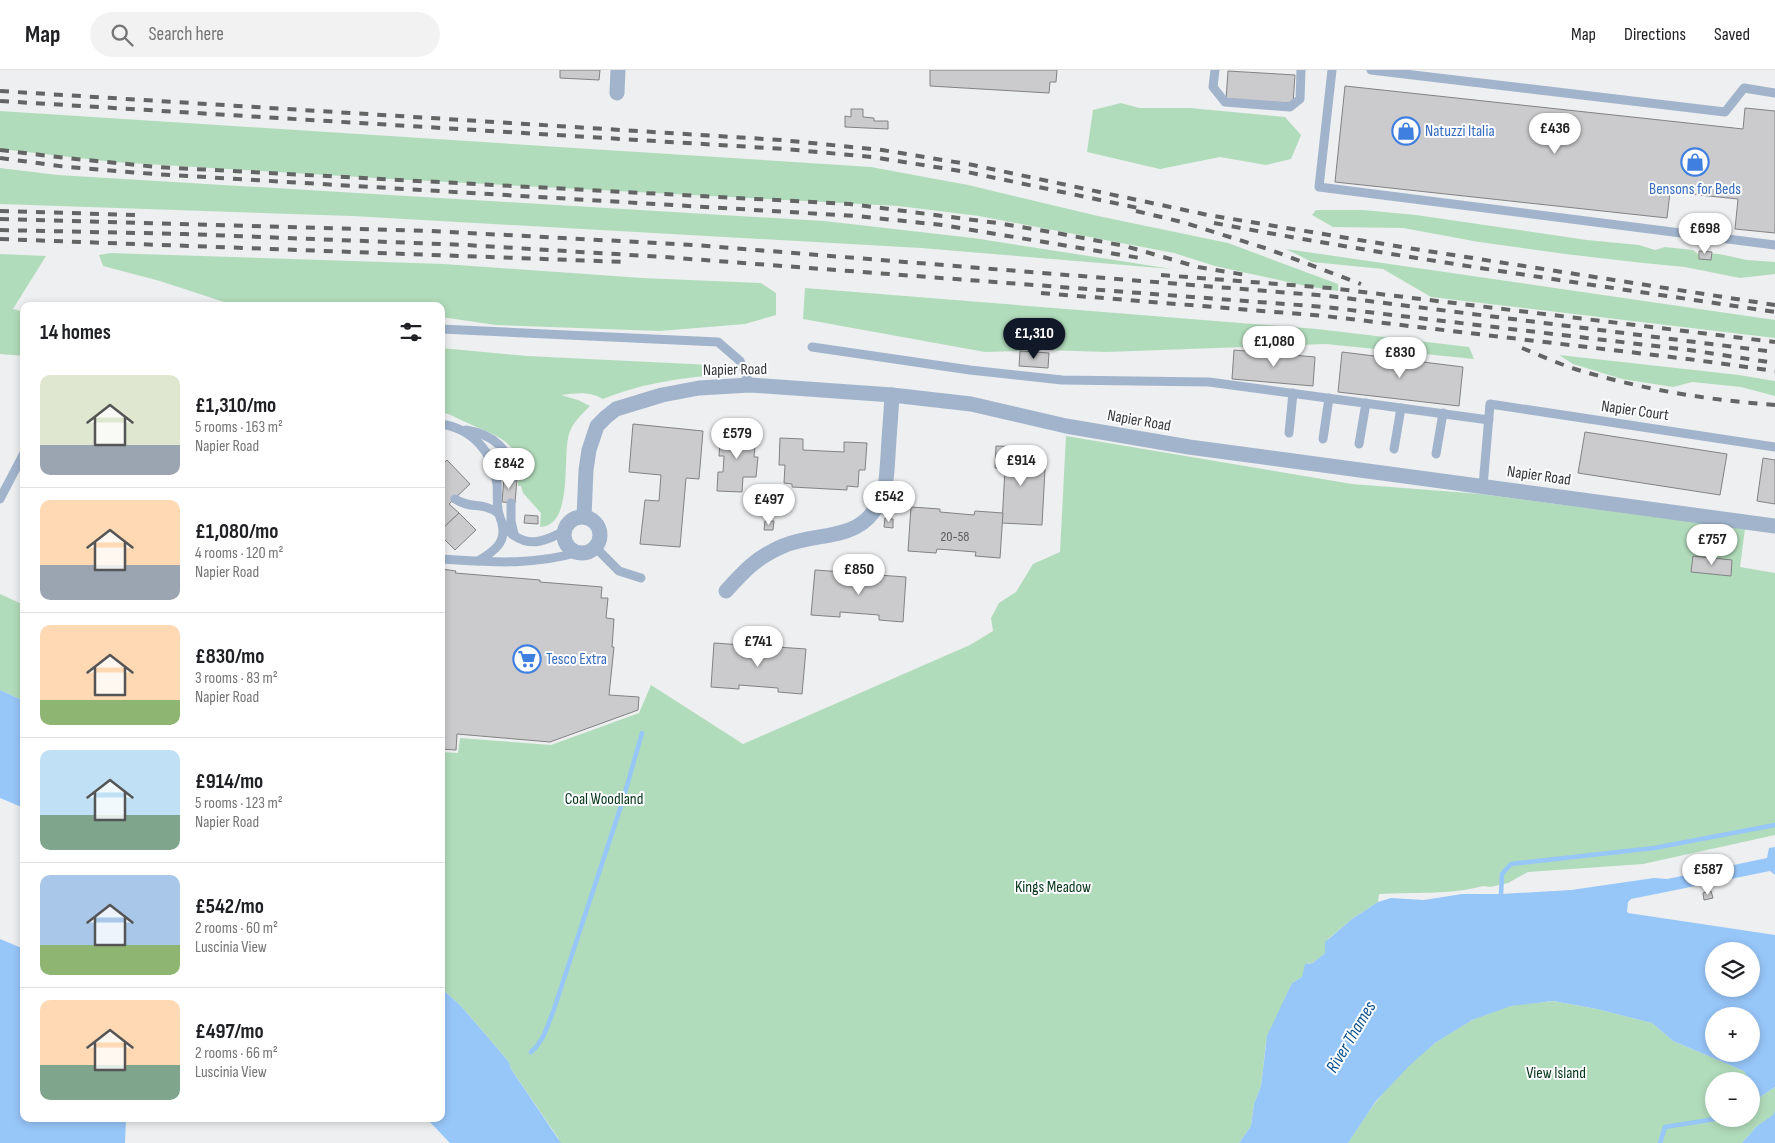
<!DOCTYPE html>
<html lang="en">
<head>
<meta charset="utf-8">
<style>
	body { margin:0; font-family:"Sofia Sans Condensed",sans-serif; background:#f2f2f2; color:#202124; height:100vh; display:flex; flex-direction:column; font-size:19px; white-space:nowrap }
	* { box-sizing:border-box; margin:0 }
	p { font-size:16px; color:#757577 }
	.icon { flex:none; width:28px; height:28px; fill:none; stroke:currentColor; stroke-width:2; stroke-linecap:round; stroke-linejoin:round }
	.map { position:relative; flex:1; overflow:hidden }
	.panel { position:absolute; left:20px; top:232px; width:425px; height:820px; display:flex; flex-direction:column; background:#fff; border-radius:10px; box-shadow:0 2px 8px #0003 }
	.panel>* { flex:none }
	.tools { position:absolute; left:1705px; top:872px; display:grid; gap:10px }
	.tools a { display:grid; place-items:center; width:55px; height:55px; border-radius:50%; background:#fff; box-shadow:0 2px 8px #0003; font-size:25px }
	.price { position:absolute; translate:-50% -42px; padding:0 11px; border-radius:18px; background:#fff; color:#222; font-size:16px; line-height:32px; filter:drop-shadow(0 1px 2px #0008) }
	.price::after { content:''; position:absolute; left:50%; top:30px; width:15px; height:11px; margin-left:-8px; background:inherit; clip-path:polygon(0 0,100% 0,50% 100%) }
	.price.current { background:#111827; color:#fff }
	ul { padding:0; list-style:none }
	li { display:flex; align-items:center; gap:15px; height:125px; padding:0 20px }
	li+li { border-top:1px solid #e0e0e0 }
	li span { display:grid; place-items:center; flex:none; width:140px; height:100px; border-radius:10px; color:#555 }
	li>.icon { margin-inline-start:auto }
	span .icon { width:60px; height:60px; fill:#fffc; stroke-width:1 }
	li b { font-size:21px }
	h2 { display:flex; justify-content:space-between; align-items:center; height:60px; padding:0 20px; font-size:21px }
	header { display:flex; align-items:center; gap:30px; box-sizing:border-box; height:70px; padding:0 25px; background:#fff; border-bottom:1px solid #e0e0e0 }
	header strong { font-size:24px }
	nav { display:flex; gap:28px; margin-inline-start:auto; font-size:18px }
	.search { width:350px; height:45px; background:#f2f2f2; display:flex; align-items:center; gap:12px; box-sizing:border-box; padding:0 18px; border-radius:28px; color:#757577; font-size:19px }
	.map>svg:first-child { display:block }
	.green { fill:#b1dcbb }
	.water { fill:#97c6f9; fill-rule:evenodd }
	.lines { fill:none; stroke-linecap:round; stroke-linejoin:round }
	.stream { stroke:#97c6f9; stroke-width:4.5 }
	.building { fill:#cbcacc; stroke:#828283 }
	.lane { stroke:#a1b4cc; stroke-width:9 }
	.street { stroke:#a1b4cc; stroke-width:15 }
	.rail { stroke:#636464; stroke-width:4; stroke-dasharray:9 9; stroke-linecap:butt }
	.labels { text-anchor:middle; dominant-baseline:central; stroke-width:4; stroke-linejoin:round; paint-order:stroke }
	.number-label { font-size:14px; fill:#5b5c5c }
	.shop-label { font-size:16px; fill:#366cbe; stroke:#fbfcfe; text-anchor:start }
	.street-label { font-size:16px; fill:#363737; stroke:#fbfcfe }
	.park-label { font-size:16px; fill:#063518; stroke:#fbfcfe }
	.water-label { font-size:18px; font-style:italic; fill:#0b528e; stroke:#fbfcfe }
</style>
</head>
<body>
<header>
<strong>Map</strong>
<div class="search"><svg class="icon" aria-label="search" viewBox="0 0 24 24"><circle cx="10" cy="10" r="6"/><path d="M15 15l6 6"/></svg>Search here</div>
<nav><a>Map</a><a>Directions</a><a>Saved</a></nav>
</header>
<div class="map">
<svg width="1775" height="1073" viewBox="0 0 1775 1073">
	<rect width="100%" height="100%" fill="#eeeff0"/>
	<g class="green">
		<path d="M1121 33 1139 38H1190L1285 47 1301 65 1291 89 1266 95 1220 87 1160 99 1087 82 1093 40Z"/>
		<path d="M0 41 871 97 968 115 1098 146 1228 173 1338 214V221L1306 216 1215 196 1174 183 979 146 898 136 391 109 114 92 0 79Z"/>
		<path d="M0 98 58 105 824 151 973 168 1172 199 921 178 352 146 0 134Z"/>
		<path d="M1316 140H1363L1416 145 1587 170 1639 175 1655 180 1665 177 1693 180 1698 184C1716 181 1730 187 1747 190 1756 191 1766 191 1775 192V204L1740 208 1685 197 1643 193 1565 184 1479 172 1403 158 1333 157 1312 145Z"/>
		<path d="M1286 179 1775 250V268L1431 227 1383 199 1312 192Z"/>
		<path d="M110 183 444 194 642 208 761 213 776 223V245L745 254 660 261 496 255 441 247V236H311L227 233 160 211 103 196 99 185Z"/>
		<path d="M0 184 46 186 13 239 24 242V286L0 284Z"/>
		<path d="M805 218 1317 259 1469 277 1474 289 1326 274 1106 282 1044 280 985 282 803 249Z"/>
		<path d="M441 278 527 286 712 295 730 299 736 304C692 306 644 312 603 329 589 321 577 323 561 325L578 330 590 336C581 345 573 352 569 364 562 387 574 456 540 457L541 443 523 423 521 416H518C518 407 521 397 518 388 510 367 482 360 463 351 456 348 450 343 441 343Z"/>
		<path d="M1559 285 1739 305 1775 311V326L1741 317 1692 312 1673 317 1622 309 1573 294Z"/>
		<path d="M1066 366 1352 414 1481 424 1745 459 1740 497 1775 503V765L1643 794 1528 802 1508 813 1490 817 1483 816C1451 825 1412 822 1379 824L1378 832 1352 849 1328 869 1325 883 1313 893H1308L1302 907 1292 913 1266 973 1261 1016 1254 1034 1251 1056 1239 1073H550L559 1069 511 999 509 992 461 936 441 918V682L458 683 460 668 551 675 639 643 651 615 743 674 970 575 993 561 991 548 999 533 1016 522 1033 494 1060 482Z"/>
		<path d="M0 524 24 535V631L0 620Z"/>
		<path d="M1553 931 1597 939 1652 953 1673 971 1744 1001 1751 1011H1714V1049H1751V1012L1760 1027 1775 1017V1041L1774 1045 1757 1056 1742 1073H1348C1357 1059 1366 1045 1376 1032 1407 990 1459 948 1511 936 1525 933 1539 933 1553 931Z"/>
	</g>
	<g class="water">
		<path d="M0 620 24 631V738L0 728Z"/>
		<path d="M1775 777V805L1770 801 1631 829 1628 832 1627 841 1628 843 1775 865V1017L1760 1027 1744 1001 1673 971 1652 953 1597 939 1553 931 1511 936 1472 950 1435 973 1409 996 1376 1031 1348 1073H1239L1251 1056 1254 1034 1261 1016 1267 966 1292 913 1302 907 1305 894 1313 893 1325 883V872L1352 849 1378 832 1391 828 1424 830 1462 824H1501L1571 820 1654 808 1667 809 1767 788 1769 778ZM1714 881H1751V919H1714ZM1751 946V984H1714V946Z"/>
		<path d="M0 869 24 879V1049H126L125 1073H0Z"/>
		<path d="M441 918 461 936 509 992 511 999 561 1073H450L427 1049H441Z"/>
		<path d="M1775 1041V1073H1742L1757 1056 1773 1045Z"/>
	</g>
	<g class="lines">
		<g class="stream">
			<path d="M1501 824 1502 804 1511 794 1654 778 1775 755"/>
			<path d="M531 982C544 971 548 954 554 939L622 733 642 663"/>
			<path d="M1751 1023 1756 1019"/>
			<path d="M1660 1073 1665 1057 1715 1049"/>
		</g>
	</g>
	<g class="building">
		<path d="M560 0H600L599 10 560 8Z"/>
		<path d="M930 0H1057L1056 12H1050L1049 23 930 16Z"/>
		<path d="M1228 1 1295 5 1293 33 1226 30Z"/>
		<path d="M1345 16 1743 59 1745 38 1775 41V163L1735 159 1738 129 1670 122 1667 148 1335 112Z"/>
		<path d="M851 39H863V47L874 48V51H888V59L845 57V46L851 47Z"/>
		<path d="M1699 181 1712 182 1711 190 1699 189Z"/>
		<path d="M1234 280 1315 287 1313 316 1232 309Z"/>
		<path d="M1020 281 1049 283 1048 298 1019 296Z"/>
		<path d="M1342 282 1463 297 1459 336 1338 322Z"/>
		<path d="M633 354 703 361 699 409 686 408 680 477 640 474 645 430 659 431 661 405 629 402Z"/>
		<path d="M721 361 756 363 754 387H758L756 407H743L742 422 717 421 718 402H723L724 386H719Z"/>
		<path d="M1585 362 1727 384 1720 425 1578 403Z"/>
		<path d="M780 368 803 369V380L844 382V372L867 373 865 400H859L858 417 847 416V420L792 417V414L784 413 785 395H779Z"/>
		<path d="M996 376 1024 377V390L1041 391 1040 398 1045 399 1042 455 1002 453 1005 399 995 398Z"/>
		<path d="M1763 388 1775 390V434L1757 431Z"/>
		<path d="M447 390 470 414 449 434 459 443 441 460V396Z"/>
		<path d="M504 408 517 409 515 433 502 432Z"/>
		<path d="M911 437 940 439V442L974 445 975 441 1003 443 1000 488 975 486 976 482 937 479 936 483 908 481Z"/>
		<path d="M459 443 476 460 455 480 441 466V460Z"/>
		<path d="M525 445 538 446V454L524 453Z"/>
		<path d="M885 448 893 449V458L884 457Z"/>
		<path d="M765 451H774L773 460H764Z"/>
		<path d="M1693 486 1732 490 1731 506 1691 502Z"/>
		<path d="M441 499 456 501 455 503 540 510V512L602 517 601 528H608L606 548 614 549 612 577H614L609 625 639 627 638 640 550 672 457 664 456 680 441 679Z"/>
		<path d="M815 500 843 502V506L878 508V505L906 507 903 552 879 550V545L840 542V547L811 545Z"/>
		<path d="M714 573 743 575 742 578 777 581V577L806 579 802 624 778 622V618L739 615V619L711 617Z"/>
		<path d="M1711 821 1713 828 1704 830 1703 823Z"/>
	</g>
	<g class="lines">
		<g class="lane">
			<path d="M1215 0 1213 17 1225 32 1290 37 1300 29 1301 0"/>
			<path d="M1332 0 1319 117 1775 175"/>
			<path d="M1371 0 1725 42 1744 18 1775 23"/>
			<path d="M441 259 718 272 740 291 750 315"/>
			<path d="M812 277 970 300 1062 310 1209 312 1489 350"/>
			<path d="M441 354C473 359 493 382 497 414 498 424 496 434 499 444 503 462 522 475 540 471 549 469 557 465 564 461"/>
			<path d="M466 360C493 364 512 380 512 408"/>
			<path d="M1289 363 1293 323"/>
			<path d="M1323 369 1329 328"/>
			<path d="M1359 374 1366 333"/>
			<path d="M1394 379 1401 338"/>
			<path d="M1436 384 1443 343"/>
			<path d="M1483 416 1490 334 1775 377"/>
			<path d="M0 429 24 383"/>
			<path d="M455 429C472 440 481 431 498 443"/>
			<path d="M511 433V451L514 464"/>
			<path d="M595 477 619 501 641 508"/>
			<path d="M441 489C491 492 530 496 579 482"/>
			<path d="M478 491C493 482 507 473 502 454"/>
		</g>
		<g class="street">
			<path d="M617 23 618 0"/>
			<path d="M584 447 586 400 589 380 597 356 606 347 616 339 662 325 699 318 750 315 892 325 971 334 1066 356 1189 377 1775 456"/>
			<circle cx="582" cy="465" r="18"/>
			<path d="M726 521C745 500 757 487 783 476 822 460 864 474 883 424 887 413 887 398 888 386 889 366 891 345 892 325"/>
		</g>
		<g class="rail">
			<path d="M0 21 781 70 882 80 973 95 1208 145 1408 178 1775 235"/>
			<path d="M0 31 785 79 872 87 967 102 1143 139"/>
			<path d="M0 80 66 88 157 97 850 134 997 153 1062 164 1125 176 1198 197 1246 205"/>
			<path d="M0 88 67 97 154 104 856 146 942 155 1146 189"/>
			<path d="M0 141 137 145"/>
			<path d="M1136 141 1182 152 1268 179 1361 214"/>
			<path d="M0 149 431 161 694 175 1329 226 1775 282"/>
			<path d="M1214 153C1400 188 1588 214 1775 242"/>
			<path d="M0 160 185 164 466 175 664 187 1325 237 1689 280 1775 293"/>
			<path d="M0 169 625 192"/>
			<path d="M1161 205 1330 218 1775 272"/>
			<path d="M1041 223 1325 246 1688 289 1775 301"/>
			<path d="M1522 278C1539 285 1557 293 1575 299 1640 319 1707 330 1775 335"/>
		</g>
	</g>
	<defs>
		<g id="shop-ring" transform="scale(1.4375)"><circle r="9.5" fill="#fbfcfe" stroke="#3f7fe0" stroke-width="1.5"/><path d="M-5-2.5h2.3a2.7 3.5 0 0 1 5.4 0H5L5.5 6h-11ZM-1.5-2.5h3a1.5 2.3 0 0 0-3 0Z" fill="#3f7fe0"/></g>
		<g id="supermarket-ring" transform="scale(1.4375)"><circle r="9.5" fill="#fbfcfe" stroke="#3f7fe0" stroke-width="1.5"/><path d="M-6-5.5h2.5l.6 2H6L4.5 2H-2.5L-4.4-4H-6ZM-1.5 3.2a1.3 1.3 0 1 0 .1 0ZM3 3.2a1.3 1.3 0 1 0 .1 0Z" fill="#3f7fe0"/></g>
	</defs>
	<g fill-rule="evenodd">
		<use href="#shop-ring" x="1406" y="61"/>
		<use href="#shop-ring" x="1695" y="92"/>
		<use href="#supermarket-ring" x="527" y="589"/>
	</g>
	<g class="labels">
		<g class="number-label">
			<text x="955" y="466">20-58</text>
		</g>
		<g class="shop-label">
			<text x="1425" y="61">Natuzzi Italia</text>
			<text x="1695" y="119" text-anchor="middle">Bensons for Beds</text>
			<text x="546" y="589">Tesco Extra</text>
		</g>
		<g class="street-label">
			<text transform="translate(735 300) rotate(-1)">Napier Road</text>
			<text transform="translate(1635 341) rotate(8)">Napier Court</text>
			<text transform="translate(1139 351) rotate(10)">Napier Road</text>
			<text transform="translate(1539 406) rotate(8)">Napier Road</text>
		</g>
		<g class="park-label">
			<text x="604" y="729">Coal Woodland</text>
			<text x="1053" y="817">Kings Meadow</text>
			<text x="1556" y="1003">View Island</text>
		</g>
		<g class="water-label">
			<text transform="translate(1351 967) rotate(-59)">River Thames</text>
		</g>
	</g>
</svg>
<div class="tools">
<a><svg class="icon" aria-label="layers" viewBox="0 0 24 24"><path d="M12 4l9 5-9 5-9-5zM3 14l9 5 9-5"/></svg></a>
<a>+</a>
<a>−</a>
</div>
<b class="price" style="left:1555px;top:85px">£436</b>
<b class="price" style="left:1705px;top:185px">£698</b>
<b class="price current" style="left:1034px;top:290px">£1,310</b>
<b class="price" style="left:1274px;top:298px">£1,080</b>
<b class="price" style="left:1400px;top:309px">£830</b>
<b class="price" style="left:737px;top:390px">£579</b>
<b class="price" style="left:1021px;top:417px">£914</b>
<b class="price" style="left:509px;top:420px">£842</b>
<b class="price" style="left:889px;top:453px">£542</b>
<b class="price" style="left:769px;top:456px">£497</b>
<b class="price" style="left:1712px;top:496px">£757</b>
<b class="price" style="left:859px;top:526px">£850</b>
<b class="price" style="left:758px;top:598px">£741</b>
<b class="price" style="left:1708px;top:826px">£587</b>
<section class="panel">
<h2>14 homes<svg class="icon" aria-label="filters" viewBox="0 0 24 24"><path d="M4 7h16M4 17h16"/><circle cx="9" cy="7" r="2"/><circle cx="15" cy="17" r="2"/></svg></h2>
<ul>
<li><span style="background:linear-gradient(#dfe7d0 70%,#9aa5b1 0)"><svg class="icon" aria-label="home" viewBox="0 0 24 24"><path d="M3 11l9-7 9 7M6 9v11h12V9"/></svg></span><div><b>£1,310/mo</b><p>5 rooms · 163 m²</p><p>Napier Road</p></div></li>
<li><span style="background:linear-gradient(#ffd9b3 65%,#9aa5b1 0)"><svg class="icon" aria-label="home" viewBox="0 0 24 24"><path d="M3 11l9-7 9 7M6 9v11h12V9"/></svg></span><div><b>£1,080/mo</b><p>4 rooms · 120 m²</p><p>Napier Road</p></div></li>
<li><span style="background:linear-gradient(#ffd9b3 75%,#8fb573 0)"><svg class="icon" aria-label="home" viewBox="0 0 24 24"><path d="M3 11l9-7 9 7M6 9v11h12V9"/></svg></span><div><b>£830/mo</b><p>3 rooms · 83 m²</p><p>Napier Road</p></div></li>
<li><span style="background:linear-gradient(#bfe0f5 65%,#7fa58c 0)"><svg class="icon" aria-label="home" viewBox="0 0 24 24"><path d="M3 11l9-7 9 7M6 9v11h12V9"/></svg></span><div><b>£914/mo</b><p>5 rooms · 123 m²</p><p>Napier Road</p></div></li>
<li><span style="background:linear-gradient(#a9c7e8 70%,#8fb573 0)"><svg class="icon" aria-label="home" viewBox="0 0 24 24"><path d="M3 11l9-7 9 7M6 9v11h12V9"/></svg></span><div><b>£542/mo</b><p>2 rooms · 60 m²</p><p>Luscinia View</p></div></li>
<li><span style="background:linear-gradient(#ffd9b3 65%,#7fa58c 0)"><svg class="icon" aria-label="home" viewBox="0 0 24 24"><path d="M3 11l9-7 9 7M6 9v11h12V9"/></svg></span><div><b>£497/mo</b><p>2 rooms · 66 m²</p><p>Luscinia View</p></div></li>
</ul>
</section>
</div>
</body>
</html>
